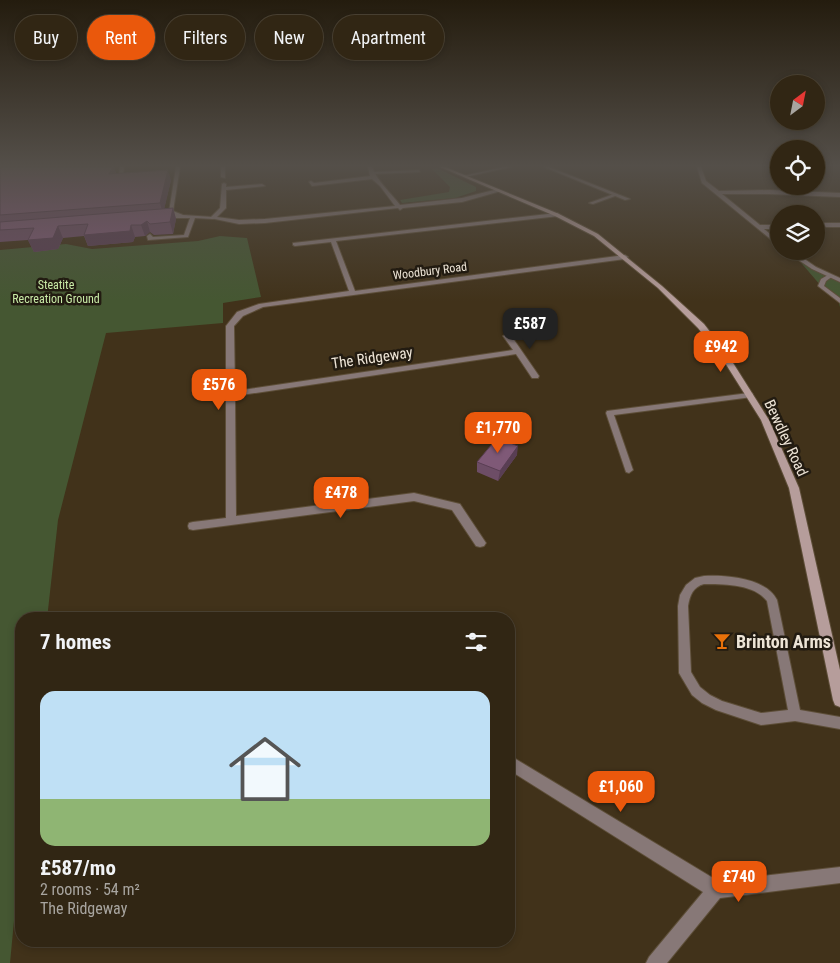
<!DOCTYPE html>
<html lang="en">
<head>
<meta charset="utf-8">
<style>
	body { margin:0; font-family:"Roboto Condensed",sans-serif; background:#392e1d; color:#f1f3f6; height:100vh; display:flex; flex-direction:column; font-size:19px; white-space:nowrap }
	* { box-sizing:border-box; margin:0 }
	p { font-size:16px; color:#a8a5a0 }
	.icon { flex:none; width:28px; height:28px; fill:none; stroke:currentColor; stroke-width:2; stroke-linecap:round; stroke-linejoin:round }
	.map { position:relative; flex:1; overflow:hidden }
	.details { position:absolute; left:15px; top:612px; width:500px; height:335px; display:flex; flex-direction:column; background:#312614; border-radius:20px; box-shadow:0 2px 8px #0003,0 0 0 1px #4c4334 }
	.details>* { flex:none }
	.hud { position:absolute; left:15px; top:15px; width:500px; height:45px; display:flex; gap:10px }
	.needle { width:32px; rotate:32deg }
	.fabs { position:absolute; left:770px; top:75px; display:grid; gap:10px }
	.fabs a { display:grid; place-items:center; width:55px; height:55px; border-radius:50%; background:#312614; box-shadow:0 2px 8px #0003,0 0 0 1px #4c4334; font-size:25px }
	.price { position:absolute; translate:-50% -42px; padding:0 11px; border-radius:10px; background:#ea580c; color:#fff; font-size:16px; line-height:32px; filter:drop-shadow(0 1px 2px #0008) }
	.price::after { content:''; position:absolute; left:50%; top:30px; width:15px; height:11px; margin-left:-8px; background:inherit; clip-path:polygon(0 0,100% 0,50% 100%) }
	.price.current { background:#222; color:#fff }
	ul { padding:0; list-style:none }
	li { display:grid; align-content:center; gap:10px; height:265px; padding:0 25px }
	li span { display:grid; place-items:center; height:155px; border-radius:15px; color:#555 }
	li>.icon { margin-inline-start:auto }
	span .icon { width:90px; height:90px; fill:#fffc; stroke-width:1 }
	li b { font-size:21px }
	h2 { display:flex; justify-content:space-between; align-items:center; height:60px; padding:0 25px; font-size:21px }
	.chip { padding:0 18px; border-radius:22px; background:#312614; box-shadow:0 2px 8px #0003,0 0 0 1px #4c4334; font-size:18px; line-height:45px }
	.chip.current { background:#ea580c; color:#fff }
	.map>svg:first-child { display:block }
	.green { fill:#455732 }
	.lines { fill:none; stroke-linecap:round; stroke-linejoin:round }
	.lane-casing { stroke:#5d4e38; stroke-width:2 }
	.street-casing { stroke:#5d4e38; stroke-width:2 }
	.secondary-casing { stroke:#5d4e38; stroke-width:2 }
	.lane { fill:#877877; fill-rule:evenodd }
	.street { fill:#877877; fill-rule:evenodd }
	.secondary { fill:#b69d9b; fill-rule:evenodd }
	.wall { fill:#6d4d66 }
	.shaded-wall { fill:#593e53 }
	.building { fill:#7f5977; stroke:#593e53 }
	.labels { text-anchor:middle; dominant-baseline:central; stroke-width:5; stroke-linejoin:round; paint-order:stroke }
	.far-street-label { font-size:12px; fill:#ede4d6; stroke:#221b11 }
	.far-park-label { font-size:12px; fill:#c9eba7; stroke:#221b11 }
	.street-label { font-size:15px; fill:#ede4d6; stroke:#221b11 }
	.near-poi-label { font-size:18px; font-weight:bold; fill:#ede4d6; stroke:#221b11; text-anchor:start }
</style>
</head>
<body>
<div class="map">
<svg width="840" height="963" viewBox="0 0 840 963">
	<rect width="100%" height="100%" fill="#41321a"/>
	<g class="green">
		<path d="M437 168 476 187V191L455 198 402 203 400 200 449 192 450 187 432 169Z"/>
		<path d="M220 236 247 238 261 297 223 303V323L106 333 58 520 47 619H21V847L10 963H0V250L66 244 92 249 198 241Z"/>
		<path d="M797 258 840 280V307L838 300 821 286Z"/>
	</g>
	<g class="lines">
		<g class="lane-casing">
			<g id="lane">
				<path d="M120 167H124L123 176 128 179V181H124L119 177Z"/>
				<path d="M176 167H180L173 211 183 215 213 217 215 218 213 219 195 218 188 237 148 240 147 236 150 234 153 237 184 235 190 218H165L163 217 175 215 169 212Z"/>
				<path d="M419 170 420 172 373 174 371 173 373 172Z"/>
				<path d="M614 194 618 195 593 204 589 203Z"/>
				<path d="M828 275 833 276 826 281 824 286 840 298V303L818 286 821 279Z"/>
				<path d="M749 393H752L753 395 752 397 614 415 633 470 629 473 626 472 606 413 607 411Z"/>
				<path d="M704 576C727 575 766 578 777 600L800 710 840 717V729L795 721 761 725 716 710 702 703 692 695 679 673 678 606 680 595 686 585 695 578ZM704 584C724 584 754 584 767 601L788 710 761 713 722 701 710 695 700 687 691 672 688 606C690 595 693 587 704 584Z"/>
			</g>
		</g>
		<g class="street-casing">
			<g id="street">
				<path d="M221 167H225V178L221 177Z"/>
				<path d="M368 167H372C377 181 391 193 400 205L462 198 498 189 501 191 462 202 403 208 400 210 398 208 265 223 239 224 210 218 220 208 222 184 224 183 226 184V187L262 184 265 186 226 190V208L217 217 239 220 265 219 395 206 380 186 372 179 312 186 309 182 311 181 314 183 370 176Z"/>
				<path d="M504 167H511L465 177 463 176Z"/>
				<path d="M544 167H549L630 199 625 200Z"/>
				<path d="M697 167H701L706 181 719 191 769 190 840 193V197L769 194H722L760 225H779V229H764L779 241V246L702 183Z"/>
				<path d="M557 213 559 214V216L336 241 355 291 625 255 628 257 625 259 263 307 243 316 234 326 235 391 513 350 503 336 507 334H510L539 376 538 378H532L516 354 235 396 236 516 414 493 460 504 486 543 484 546 480 547 476 546 452 510 414 501 193 530 189 529 188 526 189 523 193 522 226 518V326L237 312 259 304 349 291 331 242 295 246 293 245V243Z"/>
				<rect x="816" y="223" width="24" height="4"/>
				<path d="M785 251H793L816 267 840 278V282L812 269Z"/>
				<path d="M509 755 718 881 840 867V883L720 898 667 963H646L649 957 703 892 509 770Z"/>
			</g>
		</g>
		<g class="secondary-casing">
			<path id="secondary" d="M440 167H445L559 214 598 234 662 286 704 324 728 355 769 420 799 488 840 670V707L835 705 833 700 789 488 761 420 722 358 698 328 658 288 594 236 555 216Z"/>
		</g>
		<use href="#lane" class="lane"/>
		<use href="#street" class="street"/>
		<use href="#secondary" class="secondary"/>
	</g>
	<g class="wall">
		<path d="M0 167H114L116 174 171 180 164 209 173 208 176 219 173 234 154 235 150 232 145 236 135 237 133 242 88 246 84 236 63 238 58 249 34 252 28 240 0 242Z"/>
		<path d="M517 455 498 481 477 472V462Z"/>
	</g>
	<g class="shaded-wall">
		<path d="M113 167H114L117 175 109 174Z"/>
		<path d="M168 170 171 180 163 214 160 203Z"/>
		<path d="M173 208 176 219 173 234 170 222Z"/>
		<path d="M147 221 150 232 145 236 141 225Z"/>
		<path d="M131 225 135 237 133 242 88 246 84 235Z"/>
		<path d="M58 226 63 238 58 249 34 252 28 240Z"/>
		<path d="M518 446 517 455 498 481 500 471Z"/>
	</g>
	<g class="building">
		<path d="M0 167H113L109 174 168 170 160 203 0 215Z"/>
		<path d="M173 208 170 222 150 224 147 221 141 225H131L130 231 84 235 88 224 58 226 53 238 28 240 34 228 0 230V222Z"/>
		<path d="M497 438 518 446 500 471 477 462Z"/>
	</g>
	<linearGradient id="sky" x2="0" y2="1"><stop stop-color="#241c0e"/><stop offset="0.55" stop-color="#544f49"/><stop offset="1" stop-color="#544f49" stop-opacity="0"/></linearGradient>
	<rect width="840" height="301" fill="url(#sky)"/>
	<defs>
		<g id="bar-bare" transform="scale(1.35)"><path d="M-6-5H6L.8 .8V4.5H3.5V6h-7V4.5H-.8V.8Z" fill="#e8710a" stroke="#221b11" stroke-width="2.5" paint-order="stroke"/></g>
	</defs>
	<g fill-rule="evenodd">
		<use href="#bar-bare" x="722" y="641"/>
	</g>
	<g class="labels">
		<g class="far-street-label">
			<text transform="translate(430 271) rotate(-7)">Woodbury Road</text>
		</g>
		<g class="far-park-label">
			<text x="56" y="285">Steatite<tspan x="56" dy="14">Recreation Ground</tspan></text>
		</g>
		<g class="street-label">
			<text transform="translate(372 358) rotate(-8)">The Ridgeway</text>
			<text transform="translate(786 438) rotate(65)">Bewdley Road</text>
		</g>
		<g class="near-poi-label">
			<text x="736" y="641">Brinton Arms</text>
		</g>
	</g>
</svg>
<div class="fabs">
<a><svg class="needle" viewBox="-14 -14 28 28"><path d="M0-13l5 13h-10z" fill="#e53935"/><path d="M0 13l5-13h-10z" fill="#a8a5a0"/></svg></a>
<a><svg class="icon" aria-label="locate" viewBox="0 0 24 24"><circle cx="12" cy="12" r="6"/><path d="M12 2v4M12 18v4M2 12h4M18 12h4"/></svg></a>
<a><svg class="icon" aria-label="layers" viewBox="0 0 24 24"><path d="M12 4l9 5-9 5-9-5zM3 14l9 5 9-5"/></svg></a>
</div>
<b class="price current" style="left:530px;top:350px">£587</b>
<b class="price" style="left:721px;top:373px">£942</b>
<b class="price" style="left:219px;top:411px">£576</b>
<b class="price" style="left:498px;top:454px">£1,770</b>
<b class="price" style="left:341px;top:519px">£478</b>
<b class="price" style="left:621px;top:813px">£1,060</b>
<b class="price" style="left:739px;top:903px">£740</b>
<div class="hud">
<a class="chip">Buy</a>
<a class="chip current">Rent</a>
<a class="chip">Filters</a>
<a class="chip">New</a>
<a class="chip">Apartment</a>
</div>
<section class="details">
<h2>7 homes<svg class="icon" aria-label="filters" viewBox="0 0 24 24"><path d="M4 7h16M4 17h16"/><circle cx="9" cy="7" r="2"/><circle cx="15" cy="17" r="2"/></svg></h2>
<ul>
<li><span style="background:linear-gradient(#bfe0f5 70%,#8fb573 0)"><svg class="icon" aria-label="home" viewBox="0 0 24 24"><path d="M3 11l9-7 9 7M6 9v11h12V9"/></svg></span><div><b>£587/mo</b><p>2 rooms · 54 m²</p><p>The Ridgeway</p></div></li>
</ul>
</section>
</div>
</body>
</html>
